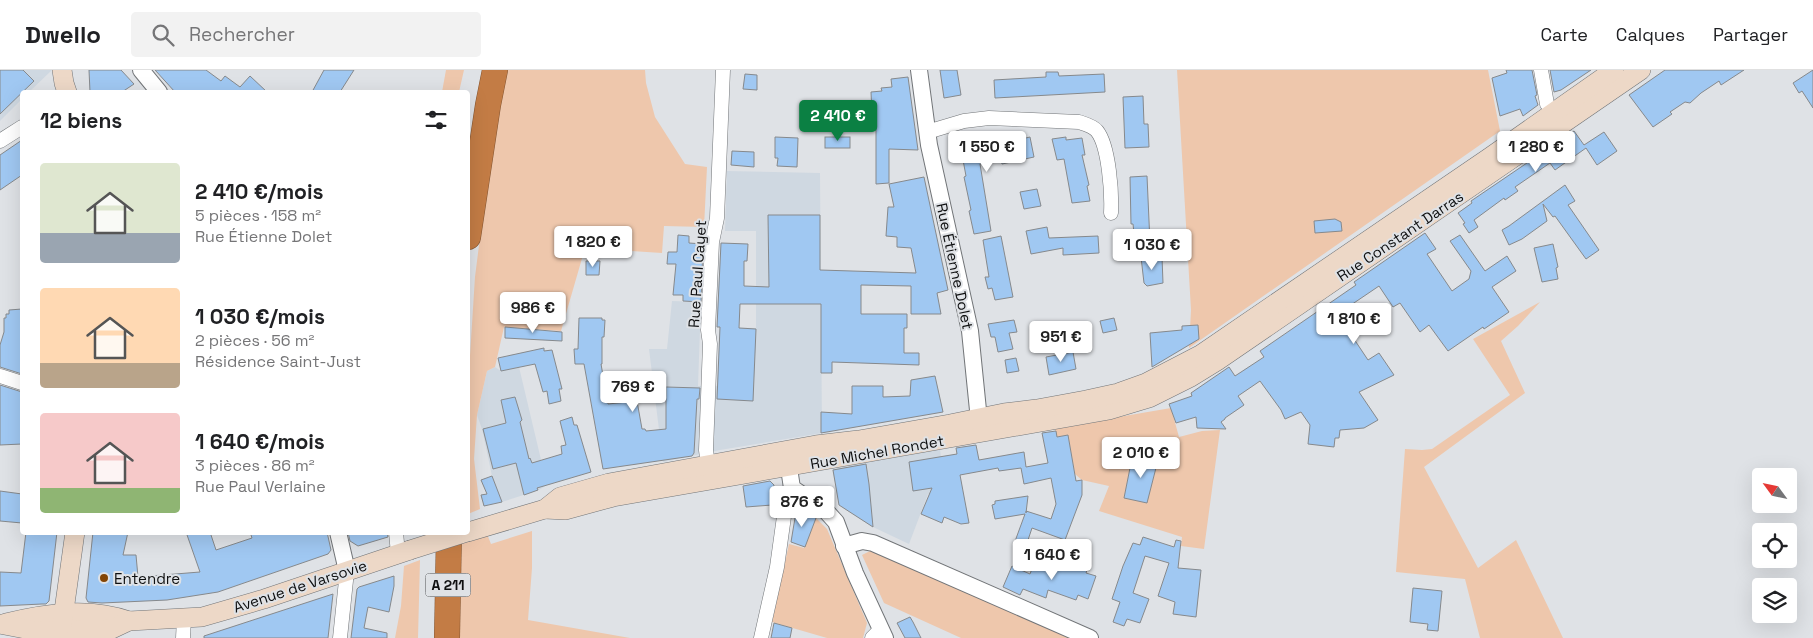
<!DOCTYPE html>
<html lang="fr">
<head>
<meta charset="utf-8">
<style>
	body { margin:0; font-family:"Space Grotesk",sans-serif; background:#f2f2f2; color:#202124; height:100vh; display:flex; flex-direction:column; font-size:19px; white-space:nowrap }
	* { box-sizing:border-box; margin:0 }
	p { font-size:16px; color:#757577 }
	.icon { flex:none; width:28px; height:28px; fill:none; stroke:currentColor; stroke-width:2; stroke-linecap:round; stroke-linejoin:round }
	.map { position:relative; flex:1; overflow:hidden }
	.drawer { position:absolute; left:20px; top:20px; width:450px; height:445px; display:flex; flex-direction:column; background:#fff; border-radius:5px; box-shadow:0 5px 20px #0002 }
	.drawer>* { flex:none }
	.needle { width:32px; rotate:303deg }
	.buttons { position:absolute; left:1752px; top:398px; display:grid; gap:10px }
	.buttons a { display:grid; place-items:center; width:45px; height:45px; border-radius:5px; background:#fff; box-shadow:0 5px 20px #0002; font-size:25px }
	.price { position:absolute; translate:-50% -42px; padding:0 11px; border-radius:5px; background:#fff; color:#222; font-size:16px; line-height:32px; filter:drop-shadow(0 1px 2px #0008) }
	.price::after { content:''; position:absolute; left:50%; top:30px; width:15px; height:11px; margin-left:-8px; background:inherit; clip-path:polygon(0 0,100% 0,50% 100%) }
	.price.selected { background:#0b8043; color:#fff }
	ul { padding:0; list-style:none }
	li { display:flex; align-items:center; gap:15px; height:125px; padding:0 20px }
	li span { display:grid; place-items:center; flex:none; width:140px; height:100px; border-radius:5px; color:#555 }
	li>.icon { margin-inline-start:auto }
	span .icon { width:60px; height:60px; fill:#fffc; stroke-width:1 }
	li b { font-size:21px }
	h2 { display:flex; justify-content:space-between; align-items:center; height:60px; padding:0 20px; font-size:21px }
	header { display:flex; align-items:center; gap:30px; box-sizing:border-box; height:70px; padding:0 25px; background:#fff; border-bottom:1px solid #e0e0e0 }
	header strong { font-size:24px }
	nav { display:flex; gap:28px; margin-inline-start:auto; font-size:18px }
	.search { width:350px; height:45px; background:#f2f2f2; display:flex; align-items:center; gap:12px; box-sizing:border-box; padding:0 18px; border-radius:5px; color:#757577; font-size:19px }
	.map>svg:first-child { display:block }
	.built { fill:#cfd8e1 }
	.green { fill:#eec7ac; fill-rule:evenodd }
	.building { fill:#a0c8f2; stroke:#86898c }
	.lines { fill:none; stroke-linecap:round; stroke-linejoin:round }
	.minor-casing { stroke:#727578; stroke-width:15 }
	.tertiary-casing { stroke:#727578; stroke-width:18 }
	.secondary-casing { stroke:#727578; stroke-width:20 }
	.motorway-casing { stroke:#845632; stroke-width:26 }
	.minor { stroke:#fff; stroke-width:14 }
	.tertiary { stroke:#fff; stroke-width:16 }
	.secondary { stroke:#edd8c7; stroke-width:19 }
	.motorway { stroke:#c37c45; stroke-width:25 }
	.secondary-bridge-casing { stroke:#727578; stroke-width:20; stroke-linecap:butt }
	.secondary-bridge { stroke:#edd8c7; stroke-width:19 }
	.poi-dot { fill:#834505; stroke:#dfe2e6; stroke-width:2 }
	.labels { text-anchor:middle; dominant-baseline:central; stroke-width:4; stroke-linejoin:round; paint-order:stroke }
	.shield { fill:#dfe2e6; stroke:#4d4e50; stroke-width:1 }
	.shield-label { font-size:14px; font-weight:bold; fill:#0e0f10 }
	.street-label { font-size:15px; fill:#0e0f10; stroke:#dfe2e6 }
	.poi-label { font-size:15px; fill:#0e0f10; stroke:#dfe2e6; text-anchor:start }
</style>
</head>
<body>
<header>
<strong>Dwello</strong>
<div class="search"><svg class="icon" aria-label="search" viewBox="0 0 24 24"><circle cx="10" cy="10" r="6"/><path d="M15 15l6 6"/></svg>Rechercher</div>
<nav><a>Carte</a><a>Calques</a><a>Partager</a></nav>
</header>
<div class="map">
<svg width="1813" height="568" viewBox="0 0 1813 568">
	<rect width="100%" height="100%" fill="#dfe2e6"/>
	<g class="built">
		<path d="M0 0H52L29 22H22V29L0 51Z"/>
		<path d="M727 101 820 103 822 363 720 380 663 392 649 279H667L672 231 701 232 698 316H718L720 257 756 258V161H725Z"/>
		<path d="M495 297 501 301 519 297 547 415 539 420 502 432 492 406 482 359 477 345 487 301Z"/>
		<path d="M940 379 945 425 944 431 928 424 909 474 873 457 839 435 832 398Z"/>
	</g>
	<g class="green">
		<path d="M446 0H464L459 22H442Z"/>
		<path d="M505 0H645L646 13 655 47 685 94 707 97 704 157 664 156 662 183 585 178 561 261 504 257 495 297 487 301 477 345 474 389 480 439 468 444V317L475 207 491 80Z"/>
		<path d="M1177 0H1488L1500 61 1189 278 1191 240Z"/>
		<path d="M1540 232 1518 256 1501 271 1525 323 1424 397 1478 498 1516 470 1563 568H1480L1465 509 1396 502 1405 379 1422 380 1432 379 1510 325 1473 269Z"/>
		<path d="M1171 338 1179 367 1202 361 1220 360 1204 479 1181 476 1182 467 1099 441 1109 416 1082 410 1075 404 1068 365 1057 367 1055 359 1060 357ZM1146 387 1157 390 1147 433 1124 428 1132 389 1145 391Z"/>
		<path d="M816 448 827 459 867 553 863 568H827L772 552 789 474 804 478Z"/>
		<path d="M532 461V498L528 550 630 568H459L461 473 487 464 491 474Z"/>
		<path d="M876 478 1076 568H961L884 533 862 485Z"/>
		<path d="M420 490 418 568H395L401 536 404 496Z"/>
	</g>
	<g class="building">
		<path d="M0 0H23L34 11 0 44Z"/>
		<path d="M89 0H121L134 14 122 22H90Z"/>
		<path d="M155 0H206L221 11 225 6 240 17 250 6 267 22H175Z"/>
		<path d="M324 0H354L340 22H312Z"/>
		<path d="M940 0H957L961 25 944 28Z"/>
		<path d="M1506 0H1532L1537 25 1535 26 1538 35 1523 46 1520 39 1500 46 1492 8 1507 3Z"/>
		<path d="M1550 0H1591L1561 20 1554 22Z"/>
		<path d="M1665 0H1744L1721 15 1719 11 1701 23 1690 33 1685 32 1670 42 1672 44 1653 57 1629 25Z"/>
		<path d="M1813 0V38L1802 21 1799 23 1793 13Z"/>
		<path d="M1046 2H1058L1059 6 1104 4 1105 22 995 28 994 10 1046 7Z"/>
		<path d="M745 4 757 5V20L743 19Z"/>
		<path d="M908 7 918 80 889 79V113L876 114V44H872L871 22 882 21 881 18 892 17 891 9Z"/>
		<path d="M1143 26 1144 54H1148L1149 77 1125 78 1123 27Z"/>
		<path d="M1574 61 1584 75 1604 62 1617 81 1597 95 1586 78 1555 100 1550 93 1515 117 1518 121 1505 130 1504 128 1474 150 1478 157 1469 163 1463 154 1465 153 1458 143 1472 133 1471 131Z"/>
		<path d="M979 66 982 80 1005 76V73L1030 67 1034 87 1002 94 1001 90 980 94 991 161 974 164 969 141 971 140 964 107 966 106 963 90H965L960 70Z"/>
		<path d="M775 67 798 68 797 97 777 96 778 88H775Z"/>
		<rect x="825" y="67" width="25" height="11"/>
		<path d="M1066 67V70L1082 68 1085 85H1082L1089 115 1087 116 1090 131 1072 133 1064 89 1057 90 1052 69Z"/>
		<path d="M22 70V105L0 120V85Z"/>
		<path d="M732 81 754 82V97L731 95Z"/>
		<path d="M1147 106 1150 173H1135L1133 154H1131L1130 107Z"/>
		<path d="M924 107 948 220 937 223 941 244H911V216L861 215V244H907V258H904V283H919V295L832 292V303H821V234H740L739 258 756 259 753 331 717 329 720 257H717L721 173 748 174 747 191H744V216L769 217 768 145H820V200L916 203 911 178 897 177V167L886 166 888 137H894L889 114Z"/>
		<path d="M1565 115 1575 131 1568 135 1599 180 1586 189 1555 146 1553 147 1543 134 1547 151 1522 169 1509 175 1502 160 1509 156Z"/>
		<path d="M1037 119 1041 136 1024 139 1020 122Z"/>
		<path d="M1335 149 1341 152 1342 161 1315 163 1314 151Z"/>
		<path d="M1047 157 1049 168 1098 166 1099 183 1063 185V178L1031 184 1026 161Z"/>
		<path d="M1425 163 1436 179 1427 184 1452 221 1469 209 1471 201 1450 171 1460 165 1485 201 1507 186 1516 201 1492 217 1509 242 1484 259 1483 257 1448 281 1429 255 1420 262 1400 233 1393 237 1379 216 1348 237 1351 241 1343 246 1351 258 1348 260 1368 290 1379 283 1394 305 1359 322 1378 350 1364 358 1340 360 1339 368H1335L1334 377 1308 374 1310 355 1301 342 1285 349 1281 340 1260 311 1238 326 1244 335 1225 348V349L1221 352 1226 359 1197 358 1196 347 1176 353 1169 334 1192 326 1191 323 1229 297 1235 306 1264 287 1260 281 1356 215 1354 212Z"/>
		<path d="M678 165 689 166V173L703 174 701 232 683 231V225H673L676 194H667L668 182H677Z"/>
		<path d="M1001 166 1013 227 995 230 992 218 988 219 985 207H989L983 170Z"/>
		<path d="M1553 174 1558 197 1556 198 1558 209 1542 212 1534 178Z"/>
		<path d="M1141 187H1162L1163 213 1147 216 1144 213Z"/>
		<path d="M586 191H600L599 205H586Z"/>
		<path d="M22 239V304L0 297V275L4 262V248H6V244H9V240Z"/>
		<path d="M579 248H602V250H605L604 267H602V294H601L608 334 637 331 642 359H645L646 361 666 359V317L700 318 699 329H697L694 383 692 386 603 399 584 294H575L574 279H578Z"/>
		<path d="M1114 248 1117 260 1103 263 1100 251Z"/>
		<path d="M1014 250 1017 262 1009 263 1013 279 998 282 995 267H991L988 254Z"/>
		<path d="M1198 255 1199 269 1152 297 1150 263 1182 260V256Z"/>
		<path d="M505 257 562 262V271L505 268Z"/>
		<path d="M544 278V281L552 280 562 319H559L561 331 549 334 547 321 543 322 535 294 501 301 498 288Z"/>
		<path d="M1073 282 1076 299 1049 305 1046 287Z"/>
		<path d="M1016 288 1019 301 1007 303 1005 290Z"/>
		<path d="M935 306 943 342 821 363V342L852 344V316H883V327L910 326 911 310Z"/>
		<path d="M0 315 22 322V374L0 375Z"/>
		<path d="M515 327 522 350 520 352 529 389 530 388 532 393 562 384 561 376 566 375 560 351 572 347 574 355H577L591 402 537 418 538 420 524 425 516 393 493 399 483 359 506 353 501 330Z"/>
		<path d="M1056 361 1057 367 1068 365 1076 411 1082 410V425L1065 470 1032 458 1025 479 1014 474 1025 444 995 449 992 435 995 434V431L1028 426 1026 443V441L1051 449 1056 434 1051 408 1024 414 1021 398 999 401 998 398 960 405 969 453 961 454 944 447 942 453 921 444 932 418 913 421 909 392 957 384 956 378 976 375 979 390 1024 382 1026 397 1048 393 1042 363Z"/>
		<path d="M1146 387 1158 390 1147 433 1124 428 1132 388 1145 391Z"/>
		<path d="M866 394 869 414 873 457 839 435 833 400Z"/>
		<path d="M492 406 502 432 484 436 481 425 487 424 481 410Z"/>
		<path d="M770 411 774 415 772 435 746 437 743 416Z"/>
		<path d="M0 421 22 424V453L0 451Z"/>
		<path d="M801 439 816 448 805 477 791 472 796 442Z"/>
		<path d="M26 462H57L49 531 46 534H42L0 536V502L21 503Z"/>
		<path d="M93 462H128L123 485H136L138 507 200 502 186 462H210L216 480 252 468 250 462H327L331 480 328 484 218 522 167 530 102 533 88 532 86 528Z"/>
		<path d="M348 462H387L388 467 358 476 350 471Z"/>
		<path d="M1143 467 1174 477 1176 470 1181 471 1178 498 1201 500 1196 547 1173 544 1175 532 1158 526 1169 493 1145 486 1133 523 1149 529 1140 553 1127 549 1124 556 1113 552 1120 532 1112 529 1123 496 1133 473 1140 475Z"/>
		<path d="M1063 490 1077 495 1076 497 1087 500 1086 503 1096 506 1088 529 1078 525 1076 530 1048 520 1046 528 1023 519 1020 525 1003 517 1012 496 1030 504 1035 491 1059 500Z"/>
		<path d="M394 506V516L389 542 368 537 364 558 387 563V568H351L357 519 359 517Z"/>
		<path d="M1413 518 1442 521 1438 561 1427 560 1428 554 1410 552Z"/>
		<path d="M333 524 328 568H204V566Z"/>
		<path d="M910 547 913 552 921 568H905L897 553Z"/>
		<path d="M774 553 792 558 790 568H771Z"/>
	</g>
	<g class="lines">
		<g class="minor-casing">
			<g id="minor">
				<path d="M1541 0 1547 34 1559 49"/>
				<path d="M927 62 964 51 989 48 1079 52C1085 54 1093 56 1097 61 1109 76 1112 123 1111 143"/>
				<path d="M0 71 22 57"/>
				<path d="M0 306 22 313"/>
				<path d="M709 403 706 380 710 274 708 260 712 172 717 148 723 0"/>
				<path d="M396 462 398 484"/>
				<path d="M183 568 184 548"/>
				<path d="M340 568 347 501"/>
				<path d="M761 568 777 497 786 432 792 418"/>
				<path d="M872 568 881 559"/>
			</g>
		</g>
		<g class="tertiary-casing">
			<g id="tertiary">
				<path d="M141 0 159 22"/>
				<path d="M919 0 929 75 970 261 980 360"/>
				<path d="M787 385 792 418 826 441 836 452 855 503 885 568"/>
				<path d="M338 462 347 501"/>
				<path d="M844 476 862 471 873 473 1090 568"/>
			</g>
		</g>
		<g class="secondary-casing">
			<g id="secondary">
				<path d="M62 0 64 13 67 22"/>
				<path d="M545 439 565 440 613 427 1109 340 1149 328 1191 307 1217 291 1641 0"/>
				<path d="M468 462 545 439 560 427 609 413 816 375 859 370 950 354 1004 343 1037 339 1086 330 1118 323 1146 313 1200 285 1490 87 1614 0"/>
				<path d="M6 553C47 543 89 537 129 551"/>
				<path d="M0 554 36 561 98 560 112 559 129 551 202 547 264 529 410 480"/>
				<path d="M62 555 75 462"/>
			</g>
		</g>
		<g class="motorway-casing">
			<g id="motorway">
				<path d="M468 167 488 35 495 0"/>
				<path d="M447 568 449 462"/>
			</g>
		</g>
		<use href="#minor" class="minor"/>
		<use href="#tertiary" class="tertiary"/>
		<use href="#secondary" class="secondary"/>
		<use href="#motorway" class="motorway"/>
		<g class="secondary-bridge-casing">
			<path id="secondary-bridge" d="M410 480 467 462"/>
		</g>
		<use href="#secondary-bridge" class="secondary-bridge"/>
	</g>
	<circle class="poi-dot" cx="104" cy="508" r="5"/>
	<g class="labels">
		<rect class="shield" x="425.5" y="503.5" width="45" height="23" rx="4"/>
		<g class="shield-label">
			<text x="448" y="515">A 211</text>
		</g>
		<g class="street-label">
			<text transform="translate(1400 166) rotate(-34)">Rue Constant Darras</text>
			<text transform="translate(955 196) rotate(78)">Rue Étienne Dolet</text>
			<text transform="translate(697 204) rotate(-86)">Rue Paul Cayet</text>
			<text transform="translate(877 382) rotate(-10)">Rue Michel Rondet</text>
			<text transform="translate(300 516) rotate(-18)">Avenue de Varsovie</text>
		</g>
		<g class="poi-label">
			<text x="114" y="508">Entendre</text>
		</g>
	</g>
</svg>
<div class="buttons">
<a><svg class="needle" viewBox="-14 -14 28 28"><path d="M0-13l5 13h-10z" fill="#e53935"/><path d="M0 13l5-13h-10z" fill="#757577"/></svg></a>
<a><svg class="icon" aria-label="locate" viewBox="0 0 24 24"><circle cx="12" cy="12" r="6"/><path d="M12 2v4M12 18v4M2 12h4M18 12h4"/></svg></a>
<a><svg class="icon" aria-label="layers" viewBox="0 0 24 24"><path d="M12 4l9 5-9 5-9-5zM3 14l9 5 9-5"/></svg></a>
</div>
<b class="price selected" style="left:838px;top:72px">2 410 €</b>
<b class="price" style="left:987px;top:103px">1 550 €</b>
<b class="price" style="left:1536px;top:103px">1 280 €</b>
<b class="price" style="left:593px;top:198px">1 820 €</b>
<b class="price" style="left:1152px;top:201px">1 030 €</b>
<b class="price" style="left:533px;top:264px">986 €</b>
<b class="price" style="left:1354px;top:275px">1 810 €</b>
<b class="price" style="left:1061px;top:293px">951 €</b>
<b class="price" style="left:633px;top:343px">769 €</b>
<b class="price" style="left:1141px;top:409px">2 010 €</b>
<b class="price" style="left:802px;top:458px">876 €</b>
<b class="price" style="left:1052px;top:511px">1 640 €</b>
<section class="drawer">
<h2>12 biens<svg class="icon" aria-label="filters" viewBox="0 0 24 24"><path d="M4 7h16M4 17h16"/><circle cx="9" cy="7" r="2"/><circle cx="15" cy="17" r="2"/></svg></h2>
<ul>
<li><span style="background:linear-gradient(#dfe7d0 70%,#9aa5b1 0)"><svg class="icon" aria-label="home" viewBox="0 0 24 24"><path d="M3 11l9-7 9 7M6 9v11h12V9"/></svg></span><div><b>2 410 €/mois</b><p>5 pièces · 158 m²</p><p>Rue Étienne Dolet</p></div></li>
<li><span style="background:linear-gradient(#ffd9b3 75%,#b9a48a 0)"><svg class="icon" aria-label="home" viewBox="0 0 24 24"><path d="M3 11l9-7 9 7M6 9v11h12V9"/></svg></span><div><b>1 030 €/mois</b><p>2 pièces · 56 m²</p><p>Résidence Saint-Just</p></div></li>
<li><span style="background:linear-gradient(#f6c9c9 75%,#8fb573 0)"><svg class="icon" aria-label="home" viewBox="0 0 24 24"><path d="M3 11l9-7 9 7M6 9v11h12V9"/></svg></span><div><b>1 640 €/mois</b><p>3 pièces · 86 m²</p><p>Rue Paul Verlaine</p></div></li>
</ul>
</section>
</div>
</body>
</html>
